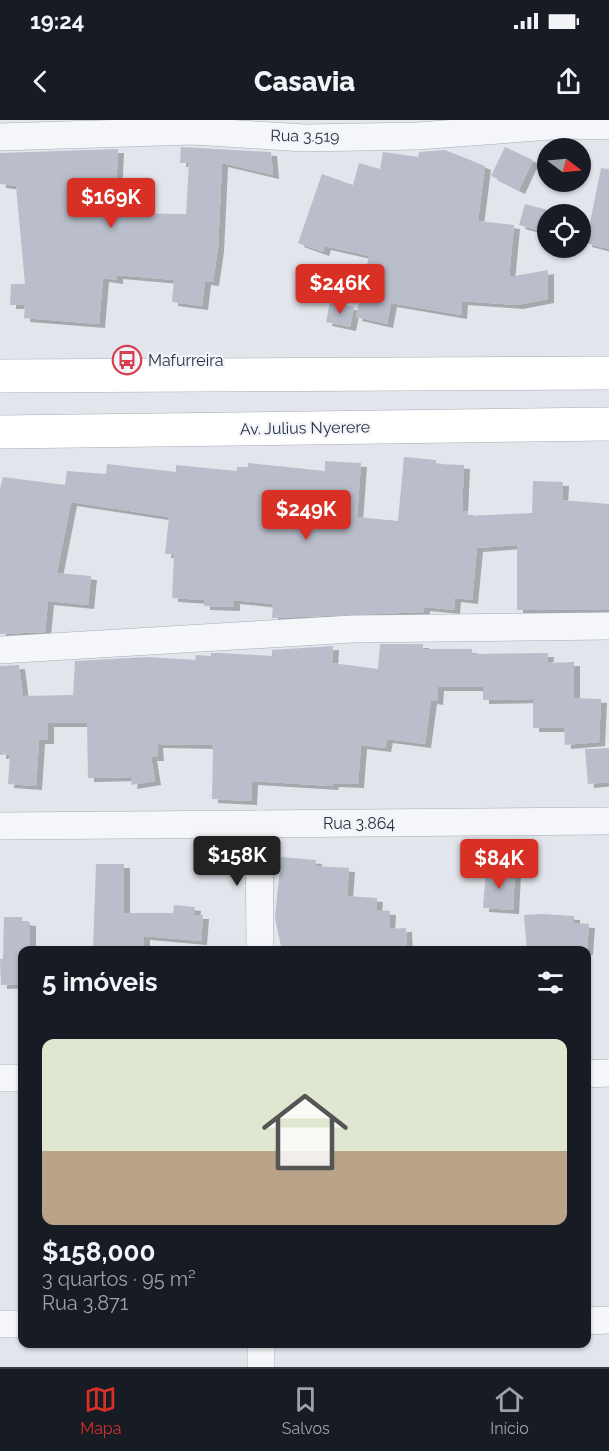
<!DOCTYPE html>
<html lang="pt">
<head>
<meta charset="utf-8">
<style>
	body { margin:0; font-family:Raleway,sans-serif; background:#242831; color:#f1f3f6; height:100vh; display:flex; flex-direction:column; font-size:22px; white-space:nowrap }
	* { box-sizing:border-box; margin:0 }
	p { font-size:20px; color:#9ea1a6 }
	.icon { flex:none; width:33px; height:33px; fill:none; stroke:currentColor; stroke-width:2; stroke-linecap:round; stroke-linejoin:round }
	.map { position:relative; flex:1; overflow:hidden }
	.panel { position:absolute; left:18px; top:826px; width:573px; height:402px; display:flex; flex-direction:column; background:#171b24; border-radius:12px; box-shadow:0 2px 4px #0004 }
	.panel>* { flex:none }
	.needle { width:39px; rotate:106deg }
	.tools { position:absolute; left:537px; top:18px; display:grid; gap:12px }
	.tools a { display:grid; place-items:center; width:54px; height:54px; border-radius:50%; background:#171b24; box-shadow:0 2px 4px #0004; font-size:30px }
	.price { position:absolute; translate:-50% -51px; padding:0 14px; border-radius:6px; background:#d93025; color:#fff; font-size:20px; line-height:39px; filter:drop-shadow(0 2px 3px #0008) }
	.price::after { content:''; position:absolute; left:50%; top:36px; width:18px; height:14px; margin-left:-9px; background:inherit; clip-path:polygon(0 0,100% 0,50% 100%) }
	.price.current { background:#222; color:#fff }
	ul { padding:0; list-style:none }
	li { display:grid; align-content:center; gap:12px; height:318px; padding:0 24px }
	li+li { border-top:2px solid #363941 }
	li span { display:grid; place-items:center; height:186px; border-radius:12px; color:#555 }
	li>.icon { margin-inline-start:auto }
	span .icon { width:108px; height:108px; fill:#fffc; stroke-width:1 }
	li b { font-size:26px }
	h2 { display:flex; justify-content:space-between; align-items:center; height:72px; padding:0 24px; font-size:26px }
	.status { display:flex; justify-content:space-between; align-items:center; height:42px; padding:0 30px; background:#171b24; direction:ltr }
	.status svg { height:16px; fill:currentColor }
	header { display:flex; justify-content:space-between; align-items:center; height:78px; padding:0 24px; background:#171b24; font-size:27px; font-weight:800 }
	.menu { display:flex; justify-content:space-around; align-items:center; height:84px; border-top:2px solid #363941; background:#171b24; font-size:16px; color:#9ea1a6 }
	.menu a { display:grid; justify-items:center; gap:3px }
	.menu .current { color:#d93025 }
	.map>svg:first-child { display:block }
	.building { fill:#b9beca; filter:url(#shadow) }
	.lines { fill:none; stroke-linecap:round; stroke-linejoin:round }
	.minor-casing { stroke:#a6acb6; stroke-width:28 }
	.secondary-casing { stroke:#a6acb6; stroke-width:34 }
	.minor { stroke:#f5f6f9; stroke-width:27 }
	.secondary { stroke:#fff; stroke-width:33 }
	.labels { text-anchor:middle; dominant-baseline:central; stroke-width:4.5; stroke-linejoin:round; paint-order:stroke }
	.street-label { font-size:16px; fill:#283245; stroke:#f2f4f8 }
	.poi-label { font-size:16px; fill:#283245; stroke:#f2f4f8; text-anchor:start }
</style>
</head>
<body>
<div class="status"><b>19:24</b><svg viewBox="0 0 49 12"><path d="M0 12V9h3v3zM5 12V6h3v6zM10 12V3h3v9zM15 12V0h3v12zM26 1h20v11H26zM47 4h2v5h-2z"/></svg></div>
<header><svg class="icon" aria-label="back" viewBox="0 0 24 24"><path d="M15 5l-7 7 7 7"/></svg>Casavia<svg class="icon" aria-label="share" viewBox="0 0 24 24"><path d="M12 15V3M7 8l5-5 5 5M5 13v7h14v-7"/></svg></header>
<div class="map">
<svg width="609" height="1247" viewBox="0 0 609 1247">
	<defs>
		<filter id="shadow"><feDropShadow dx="6" dy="4" stdDeviation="0" flood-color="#0004"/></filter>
	</defs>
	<rect width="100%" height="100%" fill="#e2e5eb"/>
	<g class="building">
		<path d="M181 27 271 32 273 55 222 43 218 128 213 162 205 161 202 186 172 182 174 160 117 155V160L103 158 99 204 24 198 25 185H10L11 164H25L16 66 0 64V33L118 29 115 93 186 94 189 43H180Z"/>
		<path d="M505 27 533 40 519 70 491 56Z"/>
		<path d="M445 30 485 46 478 101 514 105 509 157 548 150V179L517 185 462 181 461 195 391 183 387 204 356 197 369 136 325 126 323 132 298 123 322 54 353 65 359 43 380 49 383 32 418 37 419 32Z"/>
		<path d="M601 48 609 49V129L586 123Z"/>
		<path d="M525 84 548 90V113L519 105Z"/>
		<path d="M330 182 354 187 350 207 326 202Z"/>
		<path d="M404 337 436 340V344L464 345 462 391H468V396L532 393 533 361 563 362 562 380 609 384V490H517V425L477 428 472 480 455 478 454 490 424 487V492L272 498 273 484 234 480V487L204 486V480L172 478 174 434H165L169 397 71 382 57 453 91 456 88 485 48 481 45 512 0 514V368L3 357 65 365 67 351 106 354 107 344 176 352V345L237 351V347H248V343L325 351V341L361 343 357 397 398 401Z"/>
		<path d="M380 524H423V529H472V534L548 533 547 543 574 542V578L601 579 599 622 565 625 564 608H533V579L483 580V567H438L437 581 431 580 425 624 387 619 385 628 361 625 358 664 333 663 332 666 252 661 251 681 212 679 213 625 157 624 158 637H151L155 661 131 665 132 657 88 658 87 603H48V620H39L36 666 8 664 10 634 0 635V546L19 545 23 576 73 575 75 541 148 537 195 540 196 535 211 536V533H219L272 536V530L333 526 332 543 378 549Z"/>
		<path d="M609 628V662L588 664 585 629Z"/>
		<path d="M281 737 316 740 315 746 349 748 347 776 377 778 376 790 390 791 389 809 406 808 407 831 336 830 337 825 282 831 275 798Z"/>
		<path d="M96 744H124V793H173L174 785 195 787 194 795H203L201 821 144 816V830L93 831Z"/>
		<path d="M486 750 515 751 513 790 483 788Z"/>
		<path d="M544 794 574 796V803L589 804 587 831H527L524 795Z"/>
		<path d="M4 797H22V801L30 802V831H22V864L1 865 0 839H3Z"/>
	</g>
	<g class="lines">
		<g class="minor-casing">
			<g id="minor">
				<path d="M0 17 193 11 304 18 417 16 565 5 609 6"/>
				<path d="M0 530 353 509 609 506"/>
				<path d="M259 704 260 831"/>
				<path d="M0 706 609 701"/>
				<path d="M586 954 609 953"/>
				<path d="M0 958H22"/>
				<path d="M586 1201 609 1200"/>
				<path d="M0 1204H22"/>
				<path d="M261 1224V1247"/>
			</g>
		</g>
		<g class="secondary-casing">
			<g id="secondary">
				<path d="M0 256 609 253"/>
				<path d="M0 312 609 304"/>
			</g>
		</g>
		<use href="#minor" class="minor"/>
		<use href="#secondary" class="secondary"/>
	</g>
	<defs>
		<g id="bus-ring" transform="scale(1.5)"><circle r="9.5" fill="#f2f4f8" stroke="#d83f52" stroke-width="1.5"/><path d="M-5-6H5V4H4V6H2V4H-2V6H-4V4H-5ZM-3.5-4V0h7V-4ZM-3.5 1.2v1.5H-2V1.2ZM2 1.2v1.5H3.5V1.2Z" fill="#d83f52"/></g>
	</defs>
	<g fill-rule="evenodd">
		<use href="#bus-ring" x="127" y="240"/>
	</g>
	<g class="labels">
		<g class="street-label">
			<text transform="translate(305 16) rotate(1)">Rua 3.519</text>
			<text transform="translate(305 308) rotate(-1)">Av. Julius Nyerere</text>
			<text x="359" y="703">Rua 3.864</text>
		</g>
		<g class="poi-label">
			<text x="148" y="240">Mafurreira</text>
		</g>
	</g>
</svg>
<div class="tools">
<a><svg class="needle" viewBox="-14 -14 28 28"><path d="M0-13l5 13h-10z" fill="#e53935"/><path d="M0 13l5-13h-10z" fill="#9ea1a6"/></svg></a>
<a><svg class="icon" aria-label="locate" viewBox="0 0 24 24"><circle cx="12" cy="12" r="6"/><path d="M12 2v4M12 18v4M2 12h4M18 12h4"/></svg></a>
</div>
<b class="price" style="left:111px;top:109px">$169K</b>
<b class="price" style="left:340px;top:195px">$246K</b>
<b class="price" style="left:306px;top:421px">$249K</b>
<b class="price current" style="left:237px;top:767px">$158K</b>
<b class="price" style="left:499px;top:770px">$84K</b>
<section class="panel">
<h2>5 imóveis<svg class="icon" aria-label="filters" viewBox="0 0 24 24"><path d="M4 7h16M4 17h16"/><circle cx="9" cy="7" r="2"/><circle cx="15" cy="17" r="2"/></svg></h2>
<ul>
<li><span style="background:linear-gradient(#dfe7d0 60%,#b9a48a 0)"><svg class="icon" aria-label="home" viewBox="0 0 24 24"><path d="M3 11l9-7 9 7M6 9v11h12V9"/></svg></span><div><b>$158,000</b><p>3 quartos · 95 m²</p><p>Rua 3.871</p></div></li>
</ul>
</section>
</div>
<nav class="menu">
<a class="current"><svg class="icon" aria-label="map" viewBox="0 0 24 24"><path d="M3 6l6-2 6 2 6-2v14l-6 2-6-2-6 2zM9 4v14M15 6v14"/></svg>Mapa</a>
<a><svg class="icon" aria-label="saved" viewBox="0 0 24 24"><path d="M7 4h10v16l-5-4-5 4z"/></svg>Salvos</a>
<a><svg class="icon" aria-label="home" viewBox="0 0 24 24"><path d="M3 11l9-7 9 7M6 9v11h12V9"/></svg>Início</a>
</nav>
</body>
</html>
